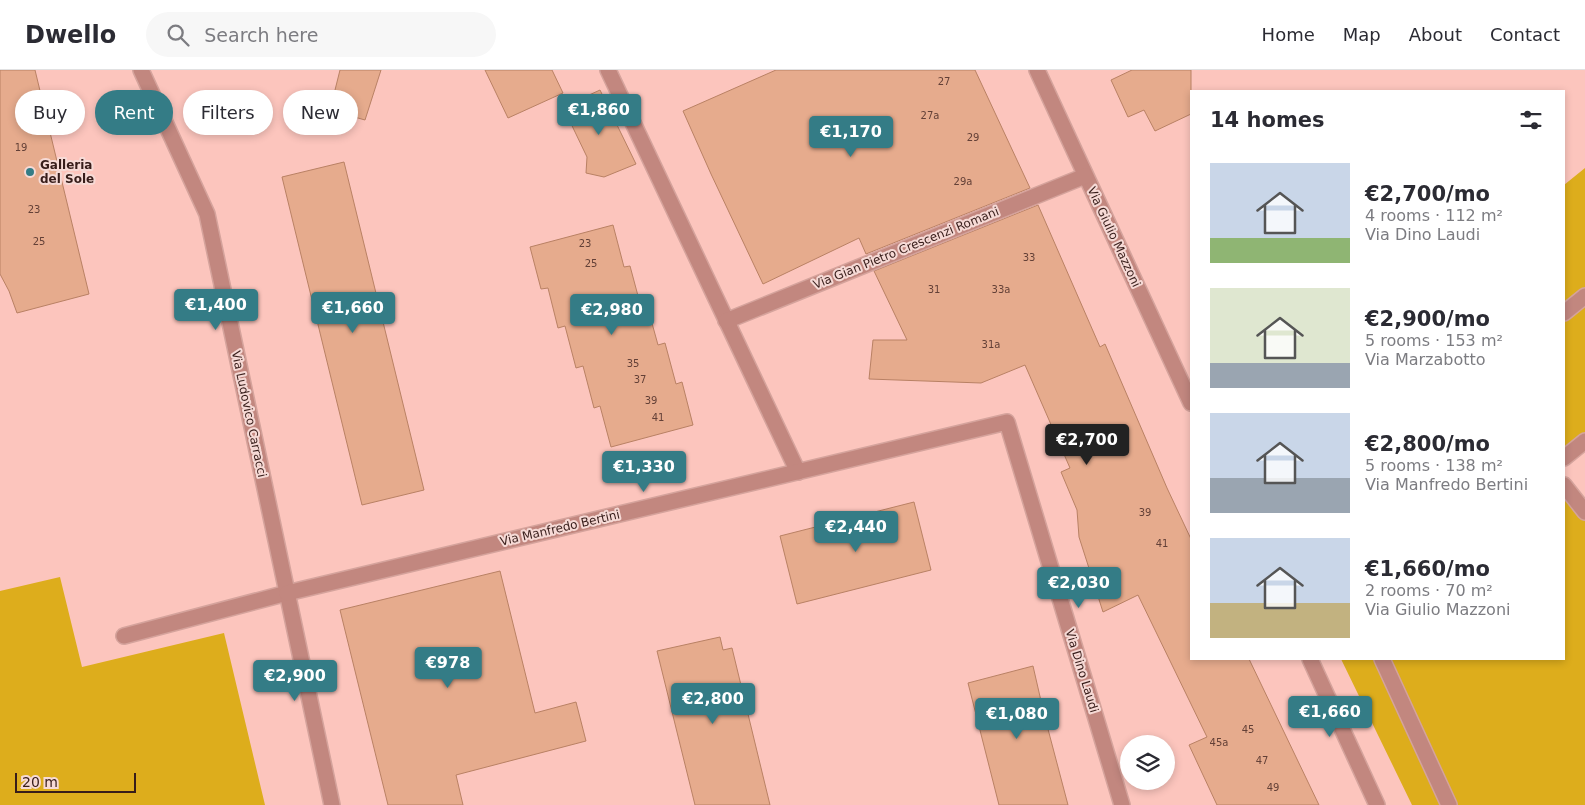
<!DOCTYPE html>
<html lang="en">
<head>
<meta charset="utf-8">
<style>
	body { margin:0; font-family:"DejaVu Sans",sans-serif; background:#f7f7f7; color:#2b2b33; height:100vh; display:flex; flex-direction:column; font-size:19px; white-space:nowrap }
	* { box-sizing:border-box; margin:0 }
	p { font-size:16px; color:#7c7c81 }
	.icon { flex:none; width:28px; height:28px; fill:none; stroke:currentColor; stroke-width:2; stroke-linecap:round; stroke-linejoin:round }
	.map { position:relative; flex:1; overflow:hidden }
	.side { position:absolute; left:1190px; top:20px; width:375px; height:570px; display:flex; flex-direction:column; background:#fff; border-radius:0px; box-shadow:0 2px 8px #0003 }
	.side>* { flex:none }
	.hud { position:absolute; left:15px; top:20px; width:475px; height:45px; display:flex; gap:10px }
	.fabs { position:absolute; left:1120px; top:665px; display:grid; gap:10px }
	.fabs a { display:grid; place-items:center; width:55px; height:55px; border-radius:50%; background:#fff; box-shadow:0 2px 8px #0003; font-size:25px }
	.scale { position:absolute; left:15px; bottom:12px; width:121px; box-sizing:border-box; padding-left:5px; border:2px solid #371d1a; border-top:0; font-size:14px; line-height:18px; white-space:nowrap; color:#371d1a; -webkit-text-stroke:4px #f6dad6; paint-order:stroke }
	.price { position:absolute; translate:-50% -42px; padding:0 11px; border-radius:5px; background:#347c86; color:#fff; font-size:16px; line-height:32px; filter:drop-shadow(0 1px 2px #0008) }
	.price::after { content:''; position:absolute; left:50%; top:30px; width:15px; height:11px; margin-left:-8px; background:inherit; clip-path:polygon(0 0,100% 0,50% 100%) }
	.price.on { background:#222; color:#fff }
	ul { padding:0; list-style:none }
	li { display:flex; align-items:center; gap:15px; height:125px; padding:0 20px }
	li span { display:grid; place-items:center; flex:none; width:140px; height:100px; border-radius:0px; color:#555 }
	li>.icon { margin-inline-start:auto }
	span .icon { width:60px; height:60px; fill:#fffc; stroke-width:1 }
	li b { font-size:21px }
	h2 { display:flex; justify-content:space-between; align-items:center; height:60px; padding:0 20px; font-size:21px }
	.chip { padding:0 18px; border-radius:22px; background:#fff; box-shadow:0 2px 8px #0003; font-size:18px; line-height:45px }
	.chip.on { background:#347c86; color:#fff }
	header { display:flex; align-items:center; gap:30px; box-sizing:border-box; height:70px; padding:0 25px; background:#fff; border-bottom:1px solid #e1e1e2 }
	header strong { font-size:24px }
	nav { display:flex; gap:28px; margin-inline-start:auto; font-size:18px }
	.search { width:350px; height:45px; background:#f7f7f7; display:flex; align-items:center; gap:12px; box-sizing:border-box; padding:0 18px; border-radius:28px; color:#7c7c81; font-size:19px }
	.map>svg:first-child { display:block }
	.green { fill:#ddad1c }
	.building { fill:#e6ab8d; stroke:#b98164 }
	.lines { fill:none; stroke-linecap:round; stroke-linejoin:round }
	.lane-casing { stroke:#d5a39c; stroke-width:18 }
	.street-casing { stroke:#d5a39c; stroke-width:18 }
	.lane { stroke:#c2877f; stroke-width:15 }
	.street { stroke:#c2877f; stroke-width:15 }
	.poi-dot { fill:#347c86; stroke:#f6dad6; stroke-width:2 }
	.labels { text-anchor:middle; dominant-baseline:central; stroke-width:4; stroke-linejoin:round; paint-order:stroke }
	.number-label { font-size:10px; fill:#634037 }
	.poi-label { font-size:12px; font-weight:bold; fill:#371d1a; stroke:#f6dad6; text-anchor:start }
	.street-label { font-size:12px; fill:#371d1a; stroke:#f6dad6 }
</style>
</head>
<body>
<header>
<strong>Dwello</strong>
<div class="search"><svg class="icon" aria-label="search" viewBox="0 0 24 24"><circle cx="10" cy="10" r="6"/><path d="M15 15l6 6"/></svg>Search here</div>
<nav><a>Home</a><a>Map</a><a>About</a><a>Contact</a></nav>
</header>
<div class="map">
<svg width="1585" height="735" viewBox="0 0 1585 735">
	<rect width="100%" height="100%" fill="#fcc5bd"/>
	<g class="green">
		<path d="M1585 98V366L1564 386V115Z"/>
		<path d="M1564 415 1585 442V735H1412L1341 589H1564Z"/>
		<path d="M60 507 82 597 224 563 265 735H0V521Z"/>
	</g>
	<g class="building">
		<path d="M0 0H35L89 224 17 243 9 221 0 204Z"/>
		<path d="M340 0H381L365 50 330 40Z"/>
		<path d="M485 0H552L563 23 508 48Z"/>
		<path d="M776 0H975L1030 118 866 184 859 168 763 214 711 104 683 41Z"/>
		<path d="M1132 0H1191V44L1155 61 1144 40 1128 47 1111 10Z"/>
		<path d="M600 20 636 94 604 107 586 103 587 87 563 37Z"/>
		<path d="M344 92 424 420 362 435 282 107Z"/>
		<path d="M1038 135 1100 277 1105 274 1167 418 1191 469V589H1249L1319 735H1217L1189 675 1207 667 1138 525 1103 542 1079 467 1077 440 1061 402 1070 398 1025 295 981 313 869 309 873 270H907L874 201Z"/>
		<path d="M613 155 624 197 630 196 641 237 647 235 658 275 665 273 676 314 682 312 693 355 611 377 600 336 594 338 583 296 576 298 565 256 558 258 548 218 541 219 530 177Z"/>
		<path d="M914 432 931 500 797 534 780 466Z"/>
		<path d="M500 501 535 643 576 632 586 671 456 705 463 735H388L340 540Z"/>
		<path d="M720 567 723 580 732 578 770 735H695L657 581Z"/>
		<path d="M1033 596 1044 644 1068 735H999L968 613Z"/>
	</g>
	<g class="lines">
		<g class="lane-casing">
			<path id="lane" d="M124 566 287 523"/>
		</g>
		<g class="street-casing">
			<g id="street">
				<path d="M141 0 207 144 332 735"/>
				<path d="M608 0 798 402"/>
				<path d="M1037 0 1191 333"/>
				<path d="M1564 243 1585 226"/>
				<path d="M726 251 1085 106"/>
				<path d="M1564 388 1585 371"/>
				<path d="M1564 415 1585 442"/>
				<path d="M287 523 1007 352 1122 735"/>
				<path d="M1310 589 1377 735"/>
				<path d="M1382 589 1449 735"/>
			</g>
		</g>
		<use href="#lane" class="lane"/>
		<use href="#street" class="street"/>
	</g>
	<circle class="poi-dot" cx="30" cy="102" r="5"/>
	<g class="labels">
		<g class="number-label">
			<text x="944" y="11">27</text>
			<text x="930" y="45">27a</text>
			<text x="973" y="67">29</text>
			<text x="21" y="77">19</text>
			<text x="963" y="111">29a</text>
			<text x="34" y="139">23</text>
			<text x="39" y="171">25</text>
			<text x="585" y="173">23</text>
			<text x="1029" y="187">33</text>
			<text x="591" y="193">25</text>
			<text x="934" y="219">31</text>
			<text x="1001" y="219">33a</text>
			<text x="991" y="274">31a</text>
			<text x="633" y="293">35</text>
			<text x="640" y="309">37</text>
			<text x="651" y="330">39</text>
			<text x="658" y="347">41</text>
			<text x="1145" y="442">39</text>
			<text x="1162" y="473">41</text>
			<text x="1248" y="659">45</text>
			<text x="1219" y="672">45a</text>
			<text x="1262" y="690">47</text>
			<text x="1273" y="717">49</text>
		</g>
		<g class="poi-label">
			<text x="40" y="95">Galleria<tspan x="40" dy="14">del Sole</tspan></text>
		</g>
		<g class="street-label">
			<text transform="translate(1114 167) rotate(65)">Via Giulio Mazzoni</text>
			<text transform="translate(906 178) rotate(-22)">Via Gian Pietro Crescenzi Romani</text>
			<text transform="translate(249 344) rotate(78)">Via Ludovico Carracci</text>
			<text transform="translate(560 458) rotate(-13)">Via Manfredo Bertini</text>
			<text transform="translate(1082 601) rotate(73)">Via Dino Laudi</text>
		</g>
	</g>
</svg>
<div class="fabs">
<a><svg class="icon" aria-label="layers" viewBox="0 0 24 24"><path d="M12 4l9 5-9 5-9-5zM3 14l9 5 9-5"/></svg></a>
</div>
<div class="scale">20 m</div>
<b class="price" style="left:599px;top:66px">€1,860</b>
<b class="price" style="left:851px;top:88px">€1,170</b>
<b class="price" style="left:216px;top:261px">€1,400</b>
<b class="price" style="left:353px;top:264px">€1,660</b>
<b class="price" style="left:612px;top:266px">€2,980</b>
<b class="price on" style="left:1087px;top:396px">€2,700</b>
<b class="price" style="left:644px;top:423px">€1,330</b>
<b class="price" style="left:856px;top:483px">€2,440</b>
<b class="price" style="left:1079px;top:539px">€2,030</b>
<b class="price" style="left:448px;top:619px">€978</b>
<b class="price" style="left:295px;top:632px">€2,900</b>
<b class="price" style="left:713px;top:655px">€2,800</b>
<b class="price" style="left:1330px;top:668px">€1,660</b>
<b class="price" style="left:1017px;top:670px">€1,080</b>
<div class="hud">
<a class="chip">Buy</a>
<a class="chip on">Rent</a>
<a class="chip">Filters</a>
<a class="chip">New</a>
</div>
<section class="side">
<h2>14 homes<svg class="icon" aria-label="filters" viewBox="0 0 24 24"><path d="M4 7h16M4 17h16"/><circle cx="9" cy="7" r="2"/><circle cx="15" cy="17" r="2"/></svg></h2>
<ul>
<li><span style="background:linear-gradient(#c9d6e8 75%,#8fb573 0)"><svg class="icon" aria-label="home" viewBox="0 0 24 24"><path d="M3 11l9-7 9 7M6 9v11h12V9"/></svg></span><div><b>€2,700/mo</b><p>4 rooms · 112 m²</p><p>Via Dino Laudi</p></div></li>
<li><span style="background:linear-gradient(#dfe7d0 75%,#9aa5b1 0)"><svg class="icon" aria-label="home" viewBox="0 0 24 24"><path d="M3 11l9-7 9 7M6 9v11h12V9"/></svg></span><div><b>€2,900/mo</b><p>5 rooms · 153 m²</p><p>Via Marzabotto</p></div></li>
<li><span style="background:linear-gradient(#c9d6e8 65%,#9aa5b1 0)"><svg class="icon" aria-label="home" viewBox="0 0 24 24"><path d="M3 11l9-7 9 7M6 9v11h12V9"/></svg></span><div><b>€2,800/mo</b><p>5 rooms · 138 m²</p><p>Via Manfredo Bertini</p></div></li>
<li><span style="background:linear-gradient(#c9d6e8 65%,#c2b280 0)"><svg class="icon" aria-label="home" viewBox="0 0 24 24"><path d="M3 11l9-7 9 7M6 9v11h12V9"/></svg></span><div><b>€1,660/mo</b><p>2 rooms · 70 m²</p><p>Via Giulio Mazzoni</p></div></li>
</ul>
</section>
</div>
</body>
</html>
